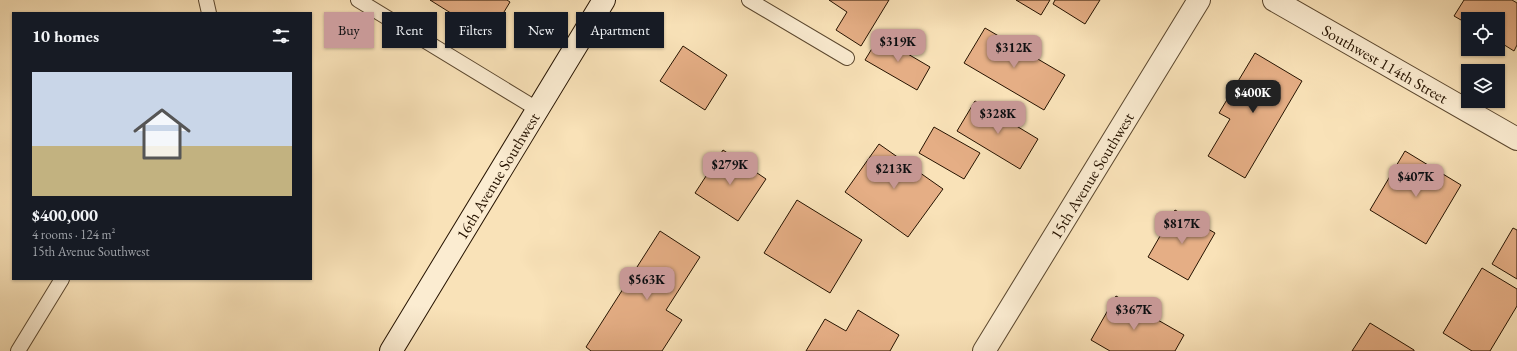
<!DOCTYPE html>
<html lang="en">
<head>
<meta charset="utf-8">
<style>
	body { margin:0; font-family:"EB Garamond",serif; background:#242831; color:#f1f3f6; height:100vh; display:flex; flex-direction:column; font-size:15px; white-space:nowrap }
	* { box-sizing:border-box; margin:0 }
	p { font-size:13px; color:#9ea1a6 }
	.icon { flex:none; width:22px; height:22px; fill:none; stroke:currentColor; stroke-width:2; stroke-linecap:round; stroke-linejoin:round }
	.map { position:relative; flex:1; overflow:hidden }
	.sheet { position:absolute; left:12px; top:12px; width:300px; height:268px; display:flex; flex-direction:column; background:#171b24; border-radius:0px; box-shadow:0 1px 3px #0004 }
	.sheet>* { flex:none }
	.top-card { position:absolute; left:324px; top:12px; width:380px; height:36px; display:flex; gap:8px }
	.fabs { position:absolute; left:1461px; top:12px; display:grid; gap:8px }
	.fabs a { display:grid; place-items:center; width:44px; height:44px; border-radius:0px; background:#171b24; box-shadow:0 1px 3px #0004; font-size:20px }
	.price { position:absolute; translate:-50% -34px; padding:0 9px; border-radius:8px; background:#c59692; color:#111; font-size:13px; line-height:26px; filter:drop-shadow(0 1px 2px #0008) }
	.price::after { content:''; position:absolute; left:50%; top:24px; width:12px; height:9px; margin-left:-6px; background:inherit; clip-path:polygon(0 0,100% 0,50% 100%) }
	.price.selected { background:#222; color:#fff }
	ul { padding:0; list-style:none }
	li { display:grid; align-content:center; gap:8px; height:212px; padding:0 20px }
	li span { display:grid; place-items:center; height:124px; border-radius:0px; color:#555 }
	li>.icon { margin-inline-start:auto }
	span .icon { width:72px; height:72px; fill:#fffc; stroke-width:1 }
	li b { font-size:17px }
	h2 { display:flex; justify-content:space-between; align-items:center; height:48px; padding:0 20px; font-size:17px }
	.pill { padding:0 14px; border-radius:0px; background:#171b24; box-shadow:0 1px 3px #0004; font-size:14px; line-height:36px }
	.pill.selected { background:#c59692; color:#111 }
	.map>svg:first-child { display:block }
	.building { fill:#e5ae85; stroke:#261300 }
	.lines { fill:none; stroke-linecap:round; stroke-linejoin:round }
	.service-casing { stroke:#5b472e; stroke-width:16 }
	.minor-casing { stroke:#5b472e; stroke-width:24 }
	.tertiary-casing { stroke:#5b472e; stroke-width:24 }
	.secondary-casing { stroke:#261300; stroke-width:24 }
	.service { stroke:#fbecd1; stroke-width:14 }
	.minor { stroke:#fbecd1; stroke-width:22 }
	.tertiary { stroke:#fbecd1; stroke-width:22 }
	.secondary { stroke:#fbecd1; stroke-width:22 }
	.labels { text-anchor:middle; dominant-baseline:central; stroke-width:4; stroke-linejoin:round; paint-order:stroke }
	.street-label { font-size:16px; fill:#261300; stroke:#fbecd1 }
</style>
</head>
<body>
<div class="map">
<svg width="1517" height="351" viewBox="0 0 1517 351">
	<rect width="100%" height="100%" fill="#f9e2b8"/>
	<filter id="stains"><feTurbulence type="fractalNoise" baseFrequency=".005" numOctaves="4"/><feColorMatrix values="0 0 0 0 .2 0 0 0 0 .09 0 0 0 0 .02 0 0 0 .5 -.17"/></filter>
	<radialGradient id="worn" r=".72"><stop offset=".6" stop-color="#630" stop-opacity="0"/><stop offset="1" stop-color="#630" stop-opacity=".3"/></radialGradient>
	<g class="building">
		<path d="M430 0H507L510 2 489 37Z"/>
		<path d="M829 0H889L861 46 836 30 847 12Z"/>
		<path d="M1016 0H1050L1041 15Z"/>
		<path d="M1055 0H1100L1085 24 1053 4Z"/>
		<path d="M1464 0H1512L1517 3V45L1514 51 1498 41V19H1468V24L1454 16Z"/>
		<path d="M985 28 1065 75 1044 110 964 63Z"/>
		<path d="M879 37 930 67 917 90 865 60Z"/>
		<path d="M683 46 727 75 705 110 660 81Z"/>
		<path d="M1255 53 1302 81 1245 178 1208 156 1230 119 1219 113Z"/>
		<path d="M975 101 1038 139 1020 169 957 131Z"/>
		<path d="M934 127 980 153 964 179 919 153Z"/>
		<path d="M879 144 943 189 908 237 845 192Z"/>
		<path d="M723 150 766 179 738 221 695 193Z"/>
		<path d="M1405 151 1461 185 1426 244 1370 210Z"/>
		<path d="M797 200 862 240 830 293 764 253Z"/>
		<path d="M1175 210 1215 233 1188 280 1148 257Z"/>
		<path d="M1513 228 1517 230V279L1492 264Z"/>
		<path d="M660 231 700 257 666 310 682 320 662 351H591L586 347Z"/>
		<path d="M1482 268 1517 289V306L1490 351H1472L1443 333Z"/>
		<path d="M1116 296 1184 335 1175 351H1110L1091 340Z"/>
		<path d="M858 310 899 335 890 351H806L825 319 846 331Z"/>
		<path d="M1370 323 1414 350V351H1352Z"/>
	</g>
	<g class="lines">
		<g class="service-casing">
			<g id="service">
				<path d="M206 0 209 13"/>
				<path d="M358 0 537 109"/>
				<path d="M749 0 847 58"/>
				<path d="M18 351 62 279"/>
			</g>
		</g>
		<g class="minor-casing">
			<g id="minor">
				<path id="s1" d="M984 351 1199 0"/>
			</g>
		</g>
		<g class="tertiary-casing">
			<g id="tertiary">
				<path id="s2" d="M1274 0 1517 139"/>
			</g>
		</g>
		<g class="secondary-casing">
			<g id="secondary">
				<path id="s3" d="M391 351 604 0"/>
			</g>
		</g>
		<use href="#service" class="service"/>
		<use href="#minor" class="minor"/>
		<use href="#tertiary" class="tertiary"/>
		<use href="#secondary" class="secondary"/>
	</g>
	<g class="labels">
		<g class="street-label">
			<text stroke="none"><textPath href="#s2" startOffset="128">Southwest 114th Street</textPath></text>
			<text stroke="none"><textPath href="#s3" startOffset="205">16th Avenue Southwest</textPath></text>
			<text stroke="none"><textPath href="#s1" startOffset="206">15th Avenue Southwest</textPath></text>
		</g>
	</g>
	<rect width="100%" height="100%" filter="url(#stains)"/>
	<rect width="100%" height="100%" fill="url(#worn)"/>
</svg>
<div class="fabs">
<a><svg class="icon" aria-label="locate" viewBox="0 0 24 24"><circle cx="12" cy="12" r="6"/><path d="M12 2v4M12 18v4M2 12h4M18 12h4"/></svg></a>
<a><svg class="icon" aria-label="layers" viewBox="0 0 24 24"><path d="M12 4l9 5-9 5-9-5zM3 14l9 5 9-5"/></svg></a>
</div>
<b class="price" style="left:898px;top:63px">$319K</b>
<b class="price" style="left:1014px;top:69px">$312K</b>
<b class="price selected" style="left:1253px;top:114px">$400K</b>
<b class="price" style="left:998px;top:135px">$328K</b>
<b class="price" style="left:730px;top:186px">$279K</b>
<b class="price" style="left:894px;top:190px">$213K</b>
<b class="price" style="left:1416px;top:198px">$407K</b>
<b class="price" style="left:1182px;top:245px">$817K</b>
<b class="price" style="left:647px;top:301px">$563K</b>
<b class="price" style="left:1134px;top:331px">$367K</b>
<div class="top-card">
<a class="pill selected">Buy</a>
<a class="pill">Rent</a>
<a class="pill">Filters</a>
<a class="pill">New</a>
<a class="pill">Apartment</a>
</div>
<section class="sheet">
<h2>10 homes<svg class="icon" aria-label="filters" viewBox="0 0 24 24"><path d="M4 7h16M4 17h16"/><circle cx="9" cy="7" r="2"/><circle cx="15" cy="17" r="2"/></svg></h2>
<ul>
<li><span style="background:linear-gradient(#c9d6e8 60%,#c2b280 0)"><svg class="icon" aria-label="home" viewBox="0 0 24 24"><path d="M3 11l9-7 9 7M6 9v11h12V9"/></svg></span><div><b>$400,000</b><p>4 rooms · 124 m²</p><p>15th Avenue Southwest</p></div></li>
</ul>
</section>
</div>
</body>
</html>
